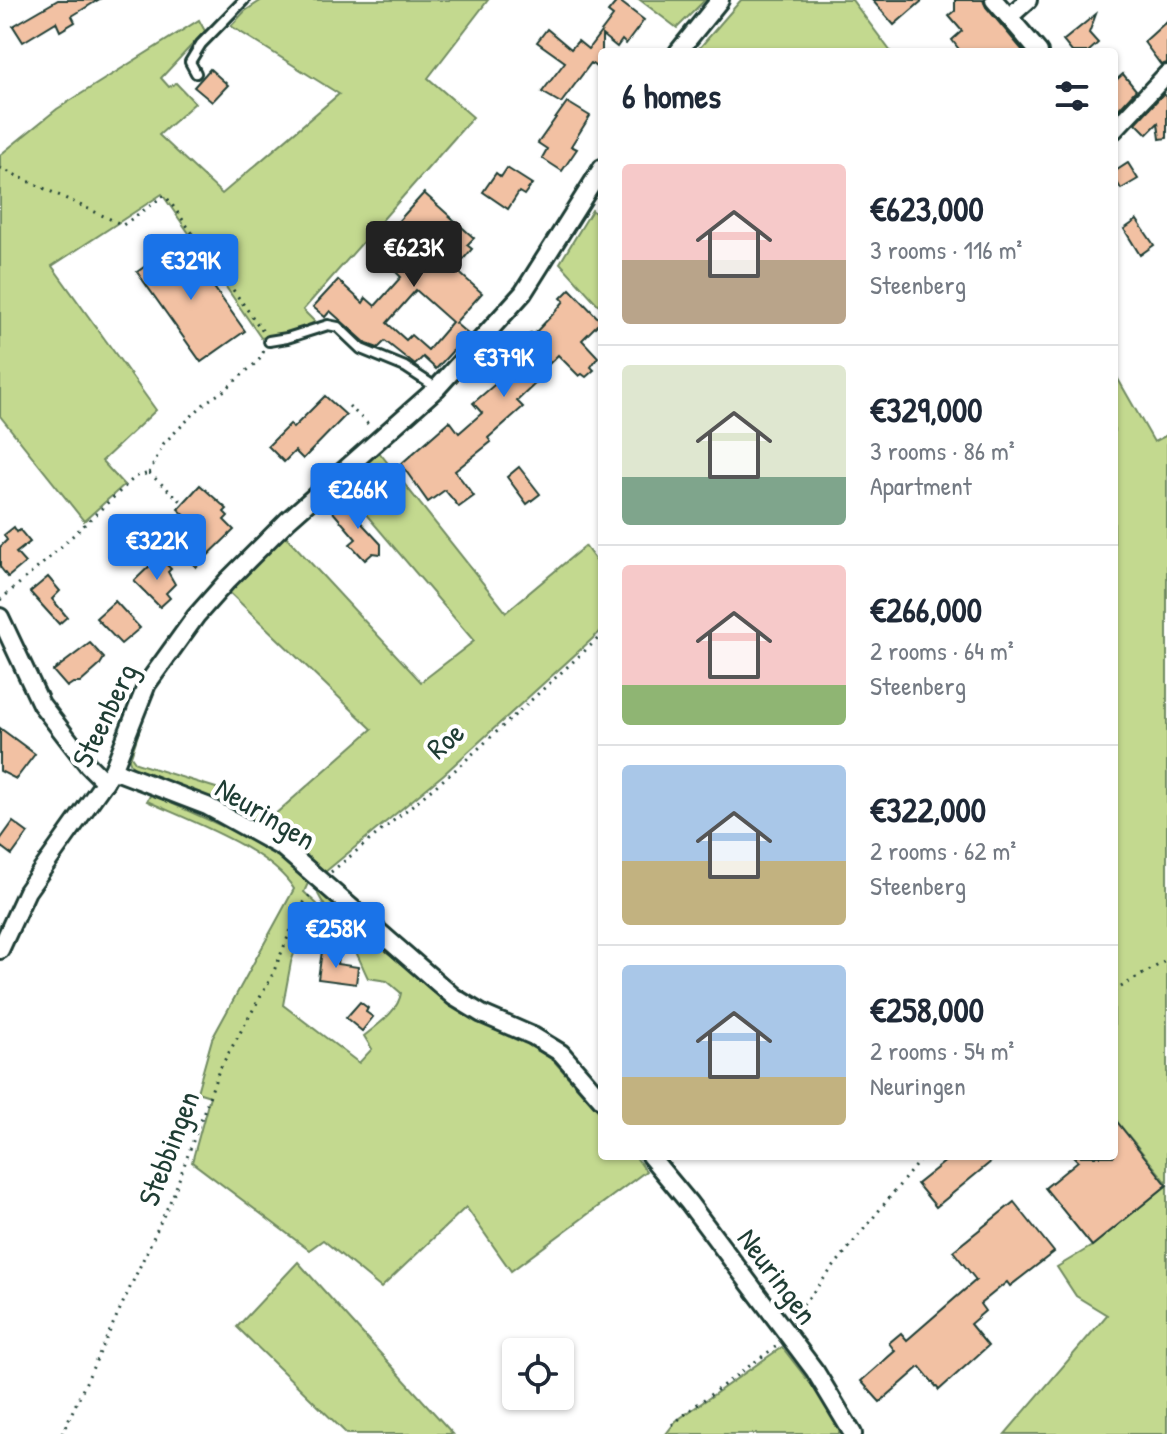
<!DOCTYPE html>
<html lang="en">
<head>
<meta charset="utf-8">
<style>
	body { margin:0; font-family:"Patrick Hand",sans-serif; background:#f6f6f7; color:#1f2937; height:100vh; display:flex; flex-direction:column; font-size:30px; white-space:nowrap }
	* { box-sizing:border-box; margin:0 }
	p { font-size:26px; color:#747a83 }
	.icon { flex:none; width:44px; height:44px; fill:none; stroke:currentColor; stroke-width:2; stroke-linecap:round; stroke-linejoin:round }
	.map { position:relative; flex:1; overflow:hidden }
	.panel { position:absolute; left:598px; top:48px; width:520px; height:1112px; display:flex; flex-direction:column; background:#fff; border-radius:8px; box-shadow:0 2px 6px #0004 }
	.panel>* { flex:none }
	.buttons { position:absolute; left:502px; top:1338px; display:grid; gap:16px }
	.buttons a { display:grid; place-items:center; width:72px; height:72px; border-radius:8px; background:#fff; box-shadow:0 2px 6px #0004; font-size:40px }
	.price { position:absolute; translate:-50% -68px; padding:0 18px; border-radius:8px; background:#1a73e8; color:#fff; font-size:26px; line-height:52px; filter:drop-shadow(0 2px 4px #0008) }
	.price::after { content:''; position:absolute; left:50%; top:48px; width:24px; height:18px; margin-left:-12px; background:inherit; clip-path:polygon(0 0,100% 0,50% 100%) }
	.price.active { background:#222; color:#fff }
	ul { padding:0; list-style:none }
	li { display:flex; align-items:center; gap:24px; height:200px; padding:0 24px }
	li+li { border-top:2px solid #e0e1e3 }
	li span { display:grid; place-items:center; flex:none; width:224px; height:160px; border-radius:8px; color:#555 }
	li>.icon { margin-inline-start:auto }
	span .icon { width:96px; height:96px; fill:#fffc; stroke-width:1 }
	li b { font-size:34px }
	h2 { display:flex; justify-content:space-between; align-items:center; height:96px; padding:0 24px; font-size:34px }
	.map>svg:first-child { display:block }
	.green { fill:#c3d98f; stroke:#718b62; stroke-width:2 }
	.building { fill:#f2c1a3; stroke:#1f3d34; stroke-width:2; fill-rule:evenodd }
	.lines { fill:none; stroke-linecap:round; stroke-linejoin:round }
	.service-casing { stroke:#1f3d34; stroke-width:14 }
	.minor-casing { stroke:#1f3d34; stroke-width:22 }
	.path { stroke:#1f3d34; stroke-width:3; stroke-dasharray:2 6; stroke-linecap:butt }
	.service { stroke:#fff; stroke-width:8 }
	.minor { stroke:#fff; stroke-width:16 }
	.labels { text-anchor:middle; dominant-baseline:central; stroke-width:8; stroke-linejoin:round; paint-order:stroke }
	.street-label { font-size:30px; fill:#1f3d34; stroke:#fff }
</style>
</head>
<body>
<div class="map">
<svg width="1167" height="1434" viewBox="0 0 1167 1434">
	<rect width="100%" height="100%" fill="#fff"/>
	<filter id="ink" filterUnits="userSpaceOnUse"><feTurbulence type="fractalNoise" baseFrequency=".0125" numOctaves="2"/><feDisplacementMap in="SourceGraphic" scale="16" xChannelSelector="R" yChannelSelector="G"/><feConvolveMatrix kernelMatrix="1 2 1 2 8 2 1 2 1" color-interpolation-filters="sRGB"/></filter>
	<g filter="url(#ink)">
		<g class="green">
			<path d="M262 0H488L428 78 473 117 303 310 315 322 290 333 261 338 162 194 52 266 156 410 102 461 124 485 84 521 0 416V155L57 109 199 20 205 31 161 78 169 87 176 83 195 103 159 135 222 194 339 94 231 26 245 11Z"/>
			<path d="M640 0H705L677 28Z"/>
			<path d="M741 0H852L891 52H696Z"/>
			<path d="M592 210 602 220V309L560 263Z"/>
			<path d="M1114 372 1154 442 1167 435V1183L1114 1118Z"/>
			<path d="M379 452 506 612 585 546 602 569V630L444 774 325 872 284 841 136 770 131 765 127 754 150 698 131 756 136 763 216 788 273 816 372 729 229 592 283 533 421 682 474 641 341 485Z"/>
			<path d="M151 794 264 845 309 881 304 892 317 904 332 935 315 938 301 935 291 962 283 1005 359 1063 372 1049 364 1036C378 1024 398 1012 401 993L387 981 368 978C362 966 358 954 351 943 340 926 327 912 318 894L320 891 450 1006 528 1043 553 1060 602 1115V1156H635L646 1171 511 1271 466 1207 381 1288 323 1240 309 1250 192 1162 210 1096 197 1092 212 1039 294 889C269 849 190 821 147 801Z"/>
			<path d="M1167 1185V1434H1005L1107 1315 1076 1296 1057 1267 1092 1246Z"/>
			<path d="M298 1262 453 1434H347L237 1327Z"/>
			<path d="M782 1347 827 1405 843 1434H666L676 1421Z"/>
		</g>
		<g class="building">
			<path d="M58 0H98L72 16 75 22 60 31 56 22 23 42 13 26Z"/>
			<path d="M618 0 644 20 626 44 622 40 617 47 602 35V72L591 63 561 103 542 92 565 62 537 42 547 29 571 49 578 41 588 49 613 16 608 12Z"/>
			<path d="M872 0H923L894 25Z"/>
			<path d="M955 0H983L986 7 1024 52H961L952 40 962 31 949 16 955 11Z"/>
			<path d="M1096 14 1089 33 1098 43 1088 52H1072L1063 41Z"/>
			<path d="M1167 21V63L1161 65 1144 42Z"/>
			<path d="M210 69 228 85 212 102 194 87Z"/>
			<path d="M1123 74 1136 90 1114 114V82Z"/>
			<path d="M1163 94 1167 98V138L1160 139 1158 123 1147 134 1136 123Z"/>
			<path d="M567 102 590 116 571 146 577 149 562 171 542 158 547 149 538 143Z"/>
			<path d="M1128 163 1138 179 1121 189 1114 177V172Z"/>
			<path d="M507 168 532 184 524 195 519 192 508 209 483 192 496 173 501 177Z"/>
			<path d="M424 193 474 238 467 245 472 249 455 269 482 293 455 323 468 334 436 369 423 357 415 365 385 341 378 348 367 344 330 311 325 317 313 307 338 280 363 303 366 298 375 306 401 277 373 249ZM416 290 452 322 428 350 411 335 406 340 387 323Z"/>
			<path d="M1137 220 1154 245 1140 255 1124 229Z"/>
			<path d="M181 241 245 331 201 362 137 272Z"/>
			<path d="M570 289 601 321 582 340 598 357 591 367 594 370 586 377 582 374 579 376 558 355 535 378 538 381 517 401 523 407 488 438 491 442 455 471 474 496 459 507 445 490 428 502 401 464 450 421 459 433 482 413 473 403 500 380 492 372 531 333 533 335 555 312 564 301 561 298Z"/>
			<path d="M325 396 346 415 303 459 295 451 284 462 268 446 290 424 293 428Z"/>
			<path d="M519 467 540 494 527 504 507 477Z"/>
			<path d="M200 485 227 509 224 512 228 516 224 520 234 530 196 567 184 555 187 553 179 544 186 538 181 532 192 522 178 509Z"/>
			<path d="M345 499 357 512 354 515 381 544V554L373 553 365 560 350 544 356 539 332 511Z"/>
			<path d="M14 527 17 532 20 530 30 542 16 553 25 563 8 577 0 567V547L7 540 4 535Z"/>
			<path d="M159 557 171 569 168 572 175 584 166 593 170 598 160 607 134 581Z"/>
			<path d="M48 577 60 591 52 599 67 617 59 624 30 592Z"/>
			<path d="M115 601 140 628 121 644 96 618Z"/>
			<path d="M90 643 104 658 99 666 80 683H73L67 687 53 671Z"/>
			<path d="M0 728 35 754 16 779 0 771Z"/>
			<path d="M13 822 28 833 12 855 0 846V840Z"/>
			<path d="M322 951 339 953 337 964 358 967 356 984 318 979Z"/>
			<path d="M360 1002 368 1008 366 1012 373 1017 362 1031 346 1018Z"/>
			<path d="M1114 1118 1167 1185 1092 1246 1045 1188 1078 1161 1073 1156H1114Z"/>
			<path d="M952 1156H998L936 1207 917 1184Z"/>
			<path d="M1014 1202 1054 1252 1010 1286 1007 1282 980 1304 985 1311 970 1324 988 1346 939 1390 920 1367 880 1402 861 1381 895 1351 889 1343 901 1333 907 1340 976 1280 953 1251Z"/>
		</g>
		<g class="lines">
			<g class="service-casing">
				<g id="service">
					<path d="M196 73 190 62 201 44 244 0"/>
					<path d="M269 341 287 338 328 325 338 327 361 349 405 367 437 388"/>
				</g>
			</g>
			<g class="minor-casing">
				<g id="minor">
					<path d="M994 0 1039 52"/>
					<path d="M1009 17 1028 0"/>
					<path d="M678 52 720 0"/>
					<path d="M1114 130 1167 74"/>
					<path d="M0 617 41 704 88 765 105 782"/>
					<path d="M113 770 207 806 283 848 454 997 482 1014 533 1036 561 1053 602 1100"/>
					<path d="M0 950 27 891 113 770 147 684 196 616 227 581 288 520 437 388 523 293 602 168"/>
					<path d="M650 1156 689 1203 815 1371 853 1434"/>
				</g>
			</g>
			<g class="path">
				<path d="M0 168 123 225 165 195 264 333"/>
				<path d="M349 406 370 426"/>
				<path d="M149 473 164 443 206 402 225 390 259 360 265 349"/>
				<path d="M149 473 182 502"/>
				<path d="M0 600 48 559 135 477 149 473"/>
				<path d="M331 872 454 771 602 635"/>
				<path d="M1114 991 1167 960"/>
				<path d="M793 1317 923 1156"/>
				<path d="M672 1425 695 1406 778 1345"/>
				<path d="M62 1434 174 1193 219 1070 271 978 300 908 312 892"/>
			</g>
			<use href="#service" class="service"/>
			<use href="#minor" class="minor"/>
		</g>
	</g>
	<g class="labels">
		<g class="street-label">
			<text transform="translate(104 715) rotate(-64)">Steenberg</text>
			<text transform="translate(445 740) rotate(-42)">Roe</text>
			<text transform="translate(266 813) rotate(31)">Neuringen</text>
			<text transform="translate(168 1148) rotate(-69)">Stebbingen</text>
			<text transform="translate(778 1276) rotate(53)">Neuringen</text>
		</g>
	</g>
</svg>
<div class="buttons">
<a><svg class="icon" aria-label="locate" viewBox="0 0 24 24"><circle cx="12" cy="12" r="6"/><path d="M12 2v4M12 18v4M2 12h4M18 12h4"/></svg></a>
</div>
<b class="price active" style="left:414px;top:289px">€623K</b>
<b class="price" style="left:191px;top:302px">€329K</b>
<b class="price" style="left:504px;top:399px">€379K</b>
<b class="price" style="left:358px;top:531px">€266K</b>
<b class="price" style="left:157px;top:582px">€322K</b>
<b class="price" style="left:336px;top:970px">€258K</b>
<section class="panel">
<h2>6 homes<svg class="icon" aria-label="filters" viewBox="0 0 24 24"><path d="M4 7h16M4 17h16"/><circle cx="9" cy="7" r="2"/><circle cx="15" cy="17" r="2"/></svg></h2>
<ul>
<li><span style="background:linear-gradient(#f6c9c9 60%,#b9a48a 0)"><svg class="icon" aria-label="home" viewBox="0 0 24 24"><path d="M3 11l9-7 9 7M6 9v11h12V9"/></svg></span><div><b>€623,000</b><p>3 rooms · 116 m²</p><p>Steenberg</p></div></li>
<li><span style="background:linear-gradient(#dfe7d0 70%,#7fa58c 0)"><svg class="icon" aria-label="home" viewBox="0 0 24 24"><path d="M3 11l9-7 9 7M6 9v11h12V9"/></svg></span><div><b>€329,000</b><p>3 rooms · 86 m²</p><p>Apartment</p></div></li>
<li><span style="background:linear-gradient(#f6c9c9 75%,#8fb573 0)"><svg class="icon" aria-label="home" viewBox="0 0 24 24"><path d="M3 11l9-7 9 7M6 9v11h12V9"/></svg></span><div><b>€266,000</b><p>2 rooms · 64 m²</p><p>Steenberg</p></div></li>
<li><span style="background:linear-gradient(#a9c7e8 60%,#c2b280 0)"><svg class="icon" aria-label="home" viewBox="0 0 24 24"><path d="M3 11l9-7 9 7M6 9v11h12V9"/></svg></span><div><b>€322,000</b><p>2 rooms · 62 m²</p><p>Steenberg</p></div></li>
<li><span style="background:linear-gradient(#a9c7e8 70%,#c2b280 0)"><svg class="icon" aria-label="home" viewBox="0 0 24 24"><path d="M3 11l9-7 9 7M6 9v11h12V9"/></svg></span><div><b>€258,000</b><p>2 rooms · 54 m²</p><p>Neuringen</p></div></li>
</ul>
</section>
</div>
</body>
</html>
